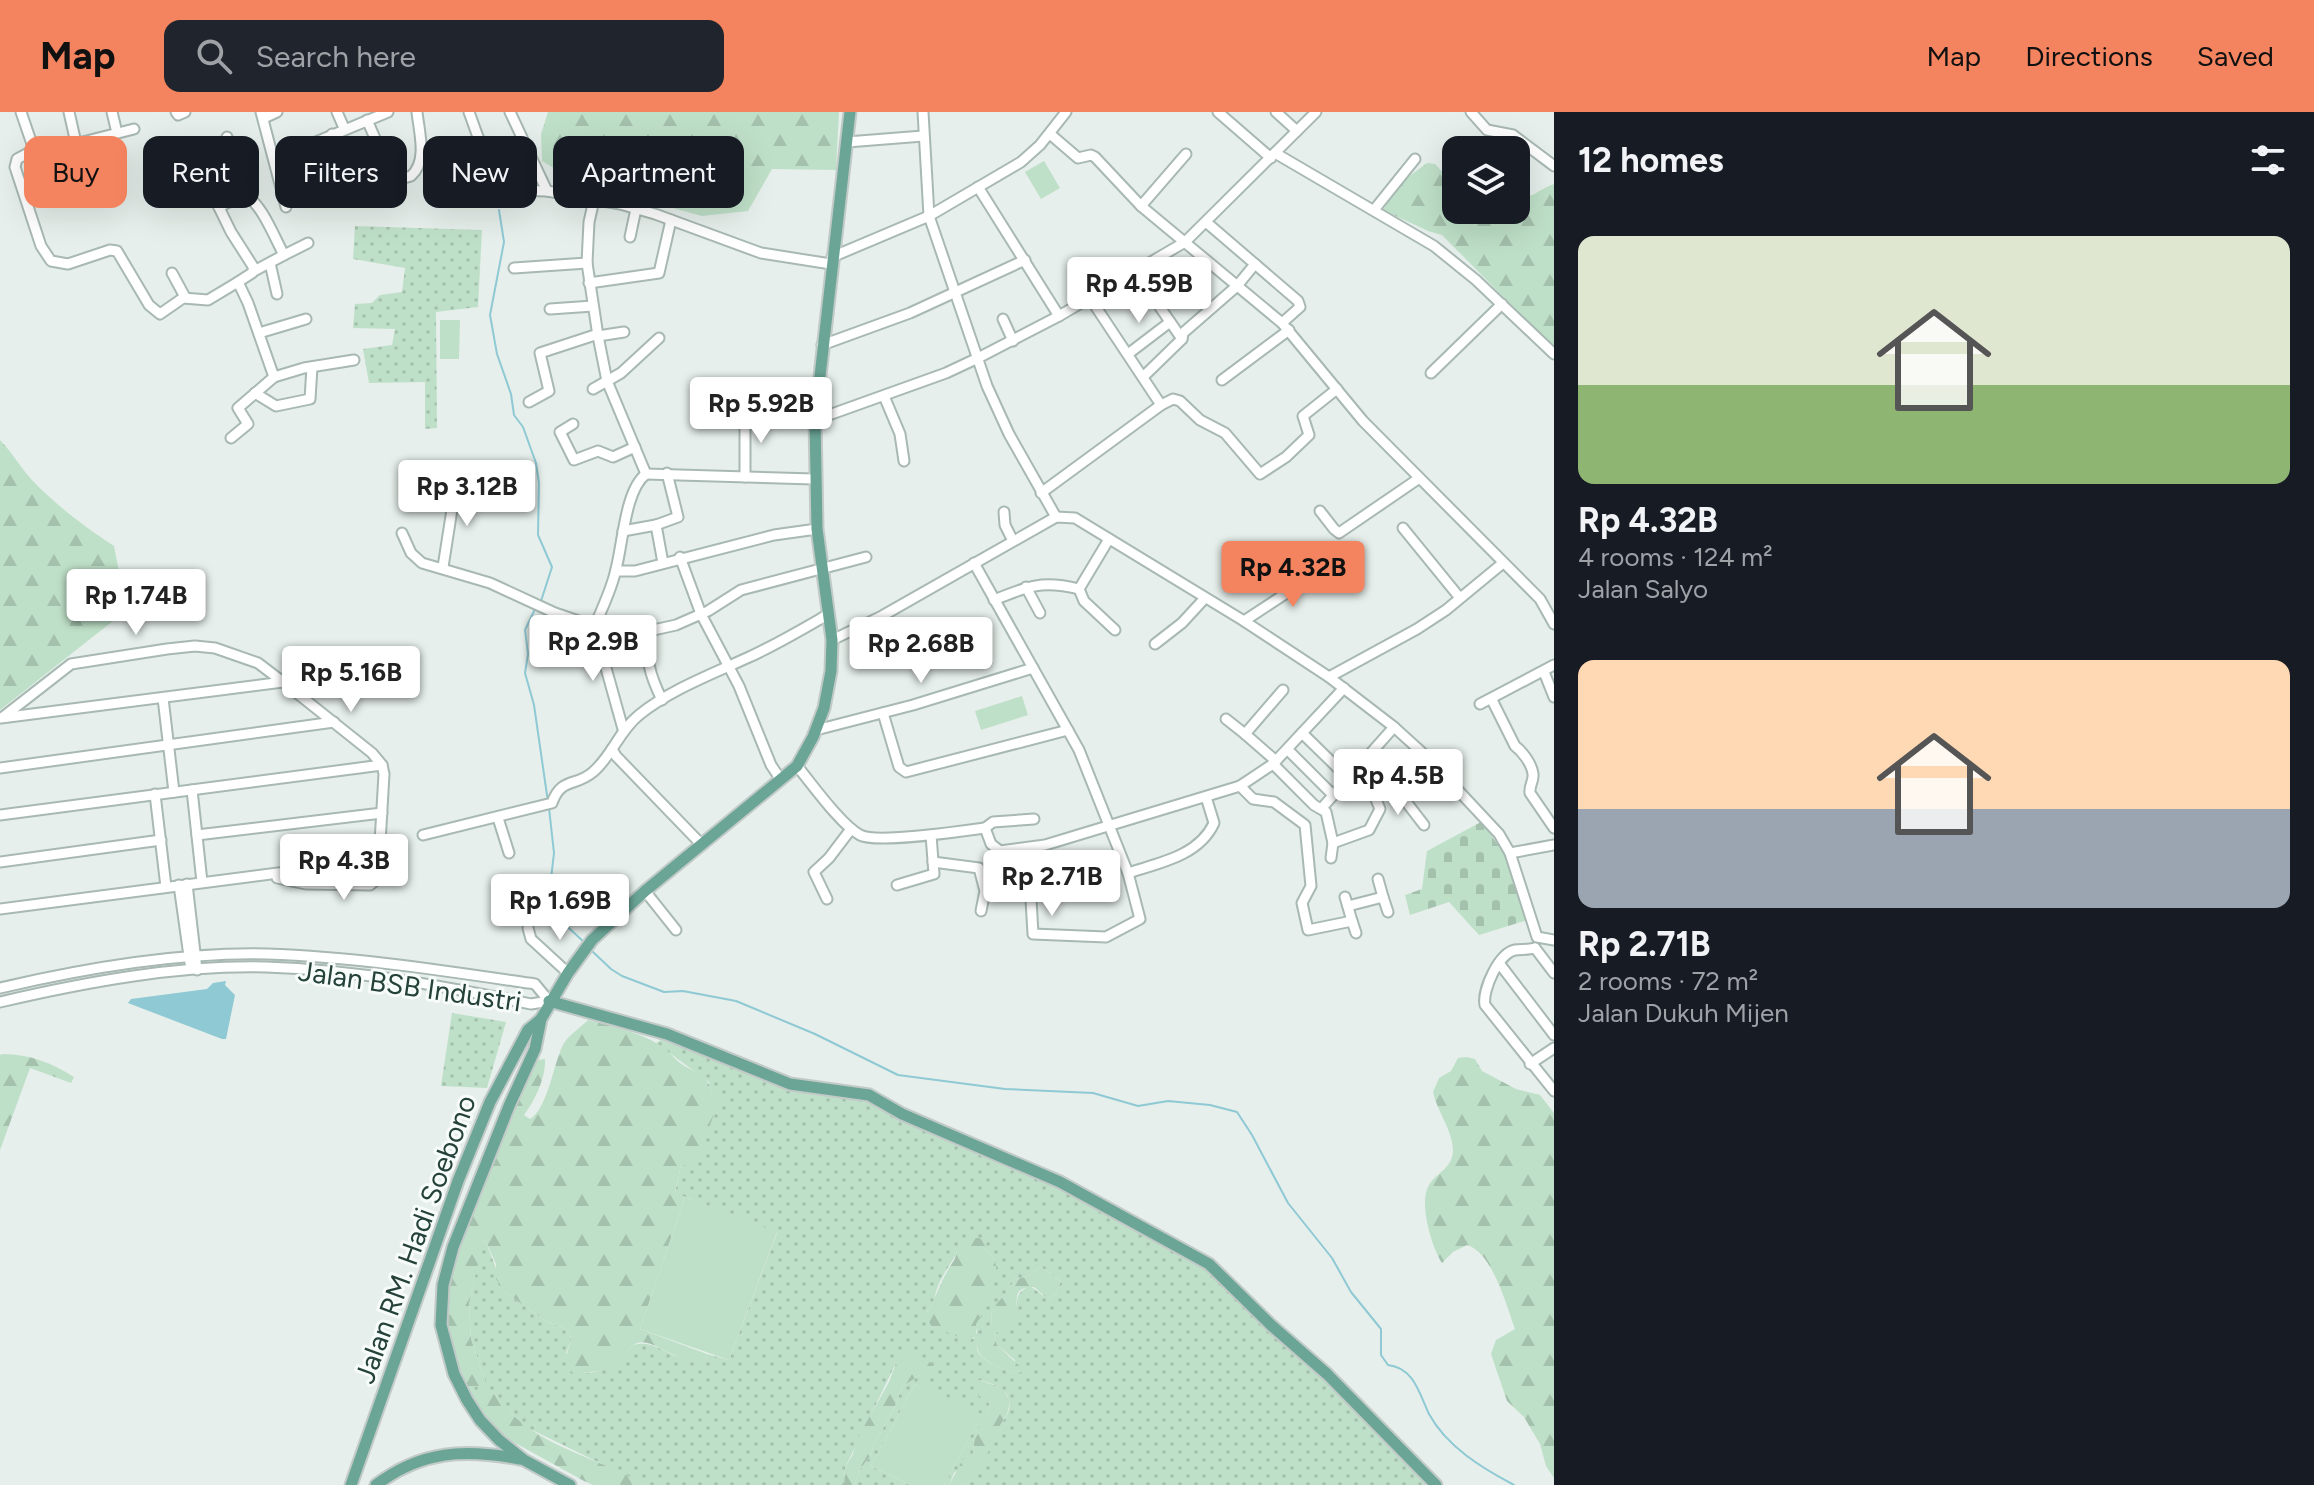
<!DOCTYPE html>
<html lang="en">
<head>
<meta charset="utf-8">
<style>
	body { margin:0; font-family:Figtree,sans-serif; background:#20242c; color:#f1f3f6; height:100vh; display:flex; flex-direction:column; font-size:30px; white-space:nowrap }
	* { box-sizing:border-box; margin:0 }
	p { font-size:26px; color:#9ea1a6 }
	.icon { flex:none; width:44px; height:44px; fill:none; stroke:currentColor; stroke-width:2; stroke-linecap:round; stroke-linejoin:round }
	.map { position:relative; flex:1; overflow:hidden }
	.side { display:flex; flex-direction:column; background:#171b24; width:760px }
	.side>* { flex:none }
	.top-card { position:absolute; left:24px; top:24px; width:760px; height:72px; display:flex; gap:16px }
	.controls { position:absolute; left:1442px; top:24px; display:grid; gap:16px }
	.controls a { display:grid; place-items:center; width:88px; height:88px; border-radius:16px; background:#171b24; box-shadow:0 8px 32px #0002; font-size:40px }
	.price { position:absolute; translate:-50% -68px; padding:0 18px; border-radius:8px; background:#fff; color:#222; font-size:26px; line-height:52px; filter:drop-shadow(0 2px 4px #0008) }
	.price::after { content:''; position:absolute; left:50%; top:48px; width:24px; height:18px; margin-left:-12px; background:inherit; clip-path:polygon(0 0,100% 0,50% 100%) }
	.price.selected { background:#f4845f; color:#111 }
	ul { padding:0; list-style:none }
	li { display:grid; align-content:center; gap:16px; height:424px; padding:0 24px }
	li span { display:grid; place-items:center; height:248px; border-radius:16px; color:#555 }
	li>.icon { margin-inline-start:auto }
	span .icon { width:144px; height:144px; fill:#fffc; stroke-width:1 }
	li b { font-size:34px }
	h2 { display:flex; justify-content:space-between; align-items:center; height:96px; padding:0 24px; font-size:34px }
	.chip { padding:0 28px; border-radius:16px; background:#171b24; box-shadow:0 8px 32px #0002; font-size:28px; line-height:72px }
	.chip.selected { background:#f4845f; color:#111 }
	header { display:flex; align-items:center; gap:48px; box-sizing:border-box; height:112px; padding:0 40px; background:#f4845f; color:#111 }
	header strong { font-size:38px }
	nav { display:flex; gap:44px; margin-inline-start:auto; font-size:28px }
	.search { width:560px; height:72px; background:#20242c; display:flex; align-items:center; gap:20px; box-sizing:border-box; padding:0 28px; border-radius:16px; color:#9ea1a6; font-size:30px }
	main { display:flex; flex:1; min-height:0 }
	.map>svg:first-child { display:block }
	.grass { fill:url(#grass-dots); fill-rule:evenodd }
	.forest { fill:url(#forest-firs) }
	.cemetery { fill:url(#cemetery-stones) }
	.pitch { fill:#bfe0c8 }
	.water { fill:#8ec9d4 }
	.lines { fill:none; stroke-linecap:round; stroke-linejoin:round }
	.stream { stroke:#8ec9d4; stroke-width:2 }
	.minor-casing { stroke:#a8b8b2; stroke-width:13 }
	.major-casing { stroke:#c2cac8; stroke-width:15 }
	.minor { stroke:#fff; stroke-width:9 }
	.major { stroke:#6aa596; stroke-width:11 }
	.labels { text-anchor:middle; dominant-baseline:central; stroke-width:6; stroke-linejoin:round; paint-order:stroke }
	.street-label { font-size:28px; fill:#24423a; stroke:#f7fbf9 }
</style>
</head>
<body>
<header>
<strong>Map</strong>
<div class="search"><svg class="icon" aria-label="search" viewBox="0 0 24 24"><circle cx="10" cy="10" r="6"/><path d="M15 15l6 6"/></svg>Search here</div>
<nav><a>Map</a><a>Directions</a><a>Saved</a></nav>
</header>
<main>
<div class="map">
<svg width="1554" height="1373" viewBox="0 0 1554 1373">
	<defs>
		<pattern id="grass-dots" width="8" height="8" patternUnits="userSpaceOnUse" patternTransform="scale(2)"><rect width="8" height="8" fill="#bfe0c8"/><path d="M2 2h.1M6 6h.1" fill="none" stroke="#a4c1ad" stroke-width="1.8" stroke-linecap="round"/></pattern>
		<pattern id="forest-firs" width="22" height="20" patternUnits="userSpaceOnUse" patternTransform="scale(2)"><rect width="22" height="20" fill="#bfe0c8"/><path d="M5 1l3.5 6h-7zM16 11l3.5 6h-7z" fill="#a4c1ad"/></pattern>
		<pattern id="cemetery-stones" width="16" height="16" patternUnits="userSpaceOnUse" patternTransform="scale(2)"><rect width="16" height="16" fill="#bfe0c8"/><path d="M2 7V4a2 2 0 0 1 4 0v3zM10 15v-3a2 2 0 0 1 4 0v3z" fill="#a4c1ad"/></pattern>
	</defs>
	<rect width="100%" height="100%" fill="#e6efeb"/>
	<g class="grass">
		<path d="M355 114 482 118 478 195 436 200 437 316 425 317V270L369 271 363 237 392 233 395 217 353 216 355 192 372 191 380 183 402 180 405 156 353 147Z"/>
		<path d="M452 901 506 910 487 976 441 974Z"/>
		<path d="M661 928 708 945 776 974 868 988 1058 1074 1206 1156 1323 1266 1429 1373H967C976 1353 990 1337 997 1317 1000 1311 1006 1307 1008 1301 1015 1280 997 1273 980 1268L984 1286 989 1291C991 1304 984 1305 979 1316 974 1325 974 1333 973 1342L954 1361 949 1373H944L980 1306 915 1272 871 1354 910 1373H854L861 1356 871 1343 874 1332 894 1297 902 1275 921 1262 935 1263 896 1251 845 1356 844 1373H645L526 1315 503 1294 495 1281 475 1290 464 1271 485 1269 471 1227 469 1192 482 1129 486 1130 505 1180 547 1210 562 1215 572 1226 566 1241 583 1261C607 1261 618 1249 633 1233 650 1229 657 1236 671 1242 678 1246 682 1243 689 1249L706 1248 707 1242 729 1248 777 1121 675 1081 681 1053 712 981 709 970 656 931ZM960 1131 985 1136 995 1148C995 1171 989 1193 975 1212L977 1220 974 1227 931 1214 927 1200C935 1191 934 1184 938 1174 944 1158 956 1148 960 1131ZM1041 1155 1061 1169 1055 1183 1048 1187 1030 1174C1014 1181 1019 1188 1014 1202 1011 1210 1000 1216 994 1223L997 1233 1015 1248V1262C1005 1257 974 1248 977 1233 978 1225 988 1219 991 1212 992 1208 991 1203 992 1200 998 1188 1009 1180 1014 1168L1028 1164Z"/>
	</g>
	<g class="forest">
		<path d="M548 0H839L836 58 772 57 748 99 702 104 577 70 542 49 541 22Z"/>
		<path d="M1427 51 1435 52 1449 67 1447 79 1456 93V98H1516V85C1529 89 1541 76 1554 72V236L1442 123 1428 119 1383 98 1400 71Z"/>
		<path d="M0 328C12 340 20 355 31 367 57 394 82 413 114 434L119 460 146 483 0 598Z"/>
		<path d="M588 908C611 914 644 921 664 936 671 941 676 949 683 953 696 961 709 963 712 981L719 987 696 1054 681 1053 675 1080 685 1085 640 1217 707 1242 706 1248 696 1252C688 1248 680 1246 672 1242 660 1238 643 1222 630 1236 624 1242 620 1251 614 1257L574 1262C562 1251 567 1240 572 1226L562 1215 547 1210 505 1180 496 1167V1152L486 1130 483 1129 469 1192 471 1227 485 1269 479 1275 467 1274 453 1243 445 1192 465 1119 482 1082 498 1033 511 1009 529 961 538 948 545 947C546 965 535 989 524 1003L530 1007C548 997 554 948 564 931 570 922 580 916 588 908Z"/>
		<path d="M3 942C29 942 52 951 74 965L71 971 30 956 0 1038V943Z"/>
		<path d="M1466 945 1475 947 1482 959 1516 977 1540 983 1554 1001V1366L1546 1354 1540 1332 1524 1305 1507 1289 1491 1242 1496 1228 1515 1217C1506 1193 1493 1141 1467 1133L1453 1140 1442 1151C1432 1136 1418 1090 1429 1073 1437 1060 1452 1057 1453 1039 1453 1019 1437 999 1433 980L1439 966 1451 959 1458 946Z"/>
		<path d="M978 1126 985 1128V1136L995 1148 997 1162 985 1198 976 1212V1224L969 1229 931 1214 926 1203C936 1186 941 1167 953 1150 957 1145 956 1136 960 1131 963 1125 972 1126 978 1126Z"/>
		<path d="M1041 1155 1061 1169 1055 1183 1048 1187 1034 1175C1010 1175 1020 1189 1014 1204 1011 1211 999 1217 994 1223L997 1233 1025 1259 1015 1262C1002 1256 969 1246 979 1227 982 1221 988 1218 991 1212 992 1208 991 1203 992 1199 998 1188 1009 1180 1014 1168L1028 1164Z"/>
		<path d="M908 1240 927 1247 936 1256 935 1263 932 1265 921 1262 902 1275 894 1297 874 1332 871 1343 861 1356 854 1373H844L845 1356 853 1342 857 1327 889 1270 896 1251Z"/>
		<path d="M979 1268 1002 1276 1010 1289 1007 1303 998 1316 996 1328 967 1373H949L963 1347 973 1342C974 1333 974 1324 979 1315 984 1305 991 1304 989 1291L978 1283 974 1277 976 1269Z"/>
		<path d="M495 1281C527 1334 596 1343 645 1373H593L584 1369 508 1327 482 1303 475 1290 477 1283Z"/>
	</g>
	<path class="cemetery" d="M1481 710 1508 746 1528 808 1479 823 1449 790 1410 803 1405 783 1422 777 1427 739Z"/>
	<g class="pitch">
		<path d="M1044 49 1060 76 1041 87 1025 60Z"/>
		<path d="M440 208H460L459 247H440Z"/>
		<path d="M1022 584 1028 603 981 618 975 599Z"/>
		<path d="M685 1085 777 1120 729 1248 640 1217Z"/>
		<path d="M915 1272 919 1274 920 1272 980 1301V1306L944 1373H910L871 1354Z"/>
	</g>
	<path class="water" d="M226 869 225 873 235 883 226 927H222L128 891 131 887 207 877 213 871Z"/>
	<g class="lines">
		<g class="stream">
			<path d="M499 98 504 130 490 203 497 242 511 282 514 303 523 315 536 351 539 371 538 423 552 455 541 489"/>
			<path d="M535 497 525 518 528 542 525 561 534 593 548 690"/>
			<path d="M549 696 554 741 549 784 557 805 585 831"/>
			<path d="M592 839 611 857 622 864 664 880 683 879 736 889 815 922 898 963 1005 977 1093 981 1138 994 1168 989 1210 993 1237 1000 1252 1023 1288 1091 1332 1146 1351 1180 1381 1217V1243L1388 1253C1414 1256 1419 1281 1429 1302 1447 1335 1482 1356 1514 1373"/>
		</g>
		<g class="minor-casing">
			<g id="minor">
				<path d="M21 0 34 38 39 41 134 17"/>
				<path d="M69 0 76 31"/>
				<path d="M112 0 117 21"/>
				<path d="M176 0 178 3 185 0"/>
				<path d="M261 0 286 95"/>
				<path d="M337 0 344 16"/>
				<path d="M469 0 478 25 508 78 547 79 620 92 655 102 761 141 831 152"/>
				<path d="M510 0 547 79"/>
				<path d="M923 0 929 104 987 274 1009 322 1056 405"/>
				<path d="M1218 0 1271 46"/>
				<path d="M1276 0 1297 19"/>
				<path d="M1471 0 1487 18 1513 23 1554 54"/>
				<path d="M264 6 277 0"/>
				<path d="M367 8 393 67"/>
				<path d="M332 22 356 80"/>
				<path d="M1050 22 1078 46 1091 43 1095 45 1141 94 1282 211 1363 309 1540 487 1554 512"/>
				<path d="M227 25 238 61 210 77 231 120 254 156 252 161 238 170 248 191 274 265 304 256 354 248"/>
				<path d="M847 30 923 24"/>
				<path d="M34 38 17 47 15 55 41 134 51 149 68 152 110 138 117 139 149 193 160 202 183 186 208 188 238 170"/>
				<path d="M293 39 307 78"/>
				<path d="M1275 41 1434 134 1476 168 1554 242"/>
				<path d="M275 47 388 0"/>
				<path d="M978 75 1059 204"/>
				<path d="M283 84 307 78 321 87H330L411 64C428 49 419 20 417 0"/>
				<path d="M594 88 589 110 587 151 598 224 607 269 646 362"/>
				<path d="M1141 94 1186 42"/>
				<path d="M219 95 244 83C261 89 275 127 284 143L254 159"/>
				<path d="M1374 98 1415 47"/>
				<path d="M1206 110 1298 189 1300 195 1282 211"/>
				<path d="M630 125 636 97"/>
				<path d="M284 143 308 131"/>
				<path d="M832 145 929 104 1021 50 1040 33 1066 0"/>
				<path d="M270 151 277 182"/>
				<path d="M514 156 587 151"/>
				<path d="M1135 159 1182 227"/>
				<path d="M172 161 185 185"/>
				<path d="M589 171 659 161 671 108"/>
				<path d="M550 197 593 194"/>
				<path d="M1003 207 1013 229"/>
				<path d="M259 221 306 207"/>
				<path d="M598 224 624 220"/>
				<path d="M822 233 910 201 1025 148"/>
				<path d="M1128 242 1170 210"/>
				<path d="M1431 261 1502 192"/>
				<path d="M1143 265 1182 227 1183 221 1237 174 1255 152"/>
				<path d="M1222 268 1289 218"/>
				<path d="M593 277 621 261 659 226"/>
				<path d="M255 281 276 294 310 287 312 255"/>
				<path d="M884 284 900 322 904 349"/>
				<path d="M529 290 549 279 540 241 598 222"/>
				<path d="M1161 293 1173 287 1180 289 1200 308 1225 321 1260 362 1286 345 1309 323 1303 304 1337 277"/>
				<path d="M815 308 946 261 978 246 1059 204 1185 130 1316 0"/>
				<path d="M573 312 560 320 574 348 598 339 613 345 635 335"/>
				<path d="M231 326 248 312 238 296 274 265"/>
				<path d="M646 362 814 367"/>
				<path d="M745 365V293L767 291"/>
				<path d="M1041 381 1161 293 1090 186"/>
				<path d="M1320 399 1334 417 1339 421 1418 367"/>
				<path d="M1004 400 1005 413 1013 429"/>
				<path d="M1403 416 1460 486"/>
				<path d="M623 419 656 413"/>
				<path d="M402 421 411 441 422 451 490 471 555 501 602 517 649 519 676 513 708 499 741 478 866 445"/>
				<path d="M1109 427 1079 477 1084 489 1115 518"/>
				<path d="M680 445 701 502 739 574 771 653 781 668"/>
				<path d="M663 451 656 413 678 405 667 361"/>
				<path d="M974 451 1079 638 1128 761 1140 807 1106 825 1033 822 1028 736"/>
				<path d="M443 455 456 372"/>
				<path d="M616 459H635L774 423 817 417"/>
				<path d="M1026 475 1040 501"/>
				<path d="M994 488C1028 474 1042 468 1079 477"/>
				<path d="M1244 509 1323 457"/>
				<path d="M594 516C602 496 612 477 616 457 623 431 625 378 646 362"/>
				<path d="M602 517 606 556 623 617"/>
				<path d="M649 519C646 549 649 561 662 588"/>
				<path d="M832 528 882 504 1056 405 1075 406 1244 509 1329 565 1394 615 1427 645 1499 722 1510 741 1537 825 1554 828"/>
				<path d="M1155 532 1182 511 1205 486"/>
				<path d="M1544 560 1554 585"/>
				<path d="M1329 565 1417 517 1446 498 1503 451"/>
				<path d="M163 586 174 680"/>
				<path d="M1492 588 1515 634C1522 639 1532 652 1533 662 1534 669 1529 673 1530 681L1554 716"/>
				<path d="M1480 592 1554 553"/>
				<path d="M883 601 899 655 906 660 1068 618"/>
				<path d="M3 605 71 552 167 537 195 534 215 536 258 551 283 570"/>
				<path d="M1226 607 1245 622"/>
				<path d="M816 618 913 593 1033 556"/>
				<path d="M1302 621 1349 667"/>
				<path d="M612 637 616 644 702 733"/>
				<path d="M1288 638 1333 683"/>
				<path d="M1369 646 1397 678 1427 645"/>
				<path d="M1276 649 1245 622 1283 578"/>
				<path d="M1273 652 1314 693 1326 700 1333 731"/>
				<path d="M797 654C812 672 841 713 860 723 876 732 963 719 985 716L991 732 1000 739 1045 733 1240 674 1273 652 1344 576"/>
				<path d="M0 656 334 610"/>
				<path d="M1240 674 1253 687 1274 690 1305 713 1311 774 1302 791 1308 818 1352 809 1345 785"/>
				<path d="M192 678 202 770"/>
				<path d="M1397 678 1424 713"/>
				<path d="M155 682 166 775"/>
				<path d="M1321 697 1394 615"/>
				<path d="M0 703 382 653"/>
				<path d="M498 706 509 741"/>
				<path d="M985 716 993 710 1034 707"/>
				<path d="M197 723 382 701"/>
				<path d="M423 723 552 691C561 665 576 675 593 660 612 644 619 619 639 603 670 578 710 563 747 546 774 534 801 518 827 503"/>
				<path d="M1510 741 1554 733"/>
				<path d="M1331 746 1333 731 1369 718 1380 697 1375 685 1356 660"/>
				<path d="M0 750 161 728"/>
				<path d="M933 750 979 756 985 779 981 799"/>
				<path d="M1128 761C1159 751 1199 744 1214 711L1206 685"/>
				<path d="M277 766 306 772 370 773 376 768 379 748"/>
				<path d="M187 772 197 858"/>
				<path d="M179 773 190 851"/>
				<path d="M897 773 934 762 931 723"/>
				<path d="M645 779 676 818"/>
				<path d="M1383 785 1388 800"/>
				<path d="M827 787 814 760 829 746 851 717"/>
				<path d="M1348 794 1383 785 1378 767"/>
				<path d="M0 797 379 748 384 662 382 653 372 641 283 570 1 606"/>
				<path d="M1352 809 1356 821"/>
				<path d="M528 816 531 827 568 861"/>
				<path d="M1535 836C1528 838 1521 837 1515 838 1499 841 1482 878 1485 893L1554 979"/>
				<path d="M1535 836 1554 861"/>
				<path d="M1499 851 1554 923"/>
				<path d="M0 876C86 856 178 840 267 842 357 845 446 859 535 872L549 889"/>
				<path d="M0 890C86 870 177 853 266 855 355 858 444 874 531 892L549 889"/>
				<path d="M1530 952 1554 936"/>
			</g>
		</g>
		<g class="major-casing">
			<g id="major">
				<path d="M549 889 667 922 790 972 869 983 902 1002 1060 1070 1209 1152 1272 1214 1327 1262 1436 1373"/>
				<path d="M351 1373 458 1069 490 990 528 918 541 907"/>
				<path d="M376 1373C422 1338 465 1337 520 1347"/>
				<path d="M570 1373 524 1348 499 1328 480 1308 467 1288 454 1262 441 1213 443 1173 453 1135 509 994 535 937 541 907 568 861 592 828 645 779 797 654 813 625 824 596 831 559 832 528 817 417 815 308 850 0"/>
			</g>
		</g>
		<use href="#minor" class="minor"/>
		<use href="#major" class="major"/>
	</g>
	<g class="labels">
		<g class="street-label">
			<text transform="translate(410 874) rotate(8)">Jalan BSB Industri</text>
			<text transform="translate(415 1127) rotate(-70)">Jalan RM. Hadi Soebono</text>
		</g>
	</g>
</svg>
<div class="controls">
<a><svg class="icon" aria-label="layers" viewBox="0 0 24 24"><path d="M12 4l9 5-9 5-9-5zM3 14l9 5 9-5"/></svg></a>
</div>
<b class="price" style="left:1139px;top:213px">Rp 4.59B</b>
<b class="price" style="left:761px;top:333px">Rp 5.92B</b>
<b class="price" style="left:467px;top:416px">Rp 3.12B</b>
<b class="price selected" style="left:1293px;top:497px">Rp 4.32B</b>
<b class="price" style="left:136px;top:525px">Rp 1.74B</b>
<b class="price" style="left:593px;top:571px">Rp 2.9B</b>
<b class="price" style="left:921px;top:573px">Rp 2.68B</b>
<b class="price" style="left:351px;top:602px">Rp 5.16B</b>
<b class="price" style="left:1398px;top:705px">Rp 4.5B</b>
<b class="price" style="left:344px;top:790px">Rp 4.3B</b>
<b class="price" style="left:1052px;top:806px">Rp 2.71B</b>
<b class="price" style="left:560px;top:830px">Rp 1.69B</b>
<div class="top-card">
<a class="chip selected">Buy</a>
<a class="chip">Rent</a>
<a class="chip">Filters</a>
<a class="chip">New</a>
<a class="chip">Apartment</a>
</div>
</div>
<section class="side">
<h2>12 homes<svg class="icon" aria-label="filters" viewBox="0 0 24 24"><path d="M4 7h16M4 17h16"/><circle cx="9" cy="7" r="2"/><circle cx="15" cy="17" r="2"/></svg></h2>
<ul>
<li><span style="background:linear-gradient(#dfe7d0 60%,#8fb573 0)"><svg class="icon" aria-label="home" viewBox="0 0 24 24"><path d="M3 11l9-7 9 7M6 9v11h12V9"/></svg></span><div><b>Rp 4.32B</b><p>4 rooms · 124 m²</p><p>Jalan Salyo</p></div></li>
<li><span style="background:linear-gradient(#ffd9b3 60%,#9aa5b1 0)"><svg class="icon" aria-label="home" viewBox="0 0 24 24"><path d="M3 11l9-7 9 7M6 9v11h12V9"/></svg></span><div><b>Rp 2.71B</b><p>2 rooms · 72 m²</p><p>Jalan Dukuh Mijen</p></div></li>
</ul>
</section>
</main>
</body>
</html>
